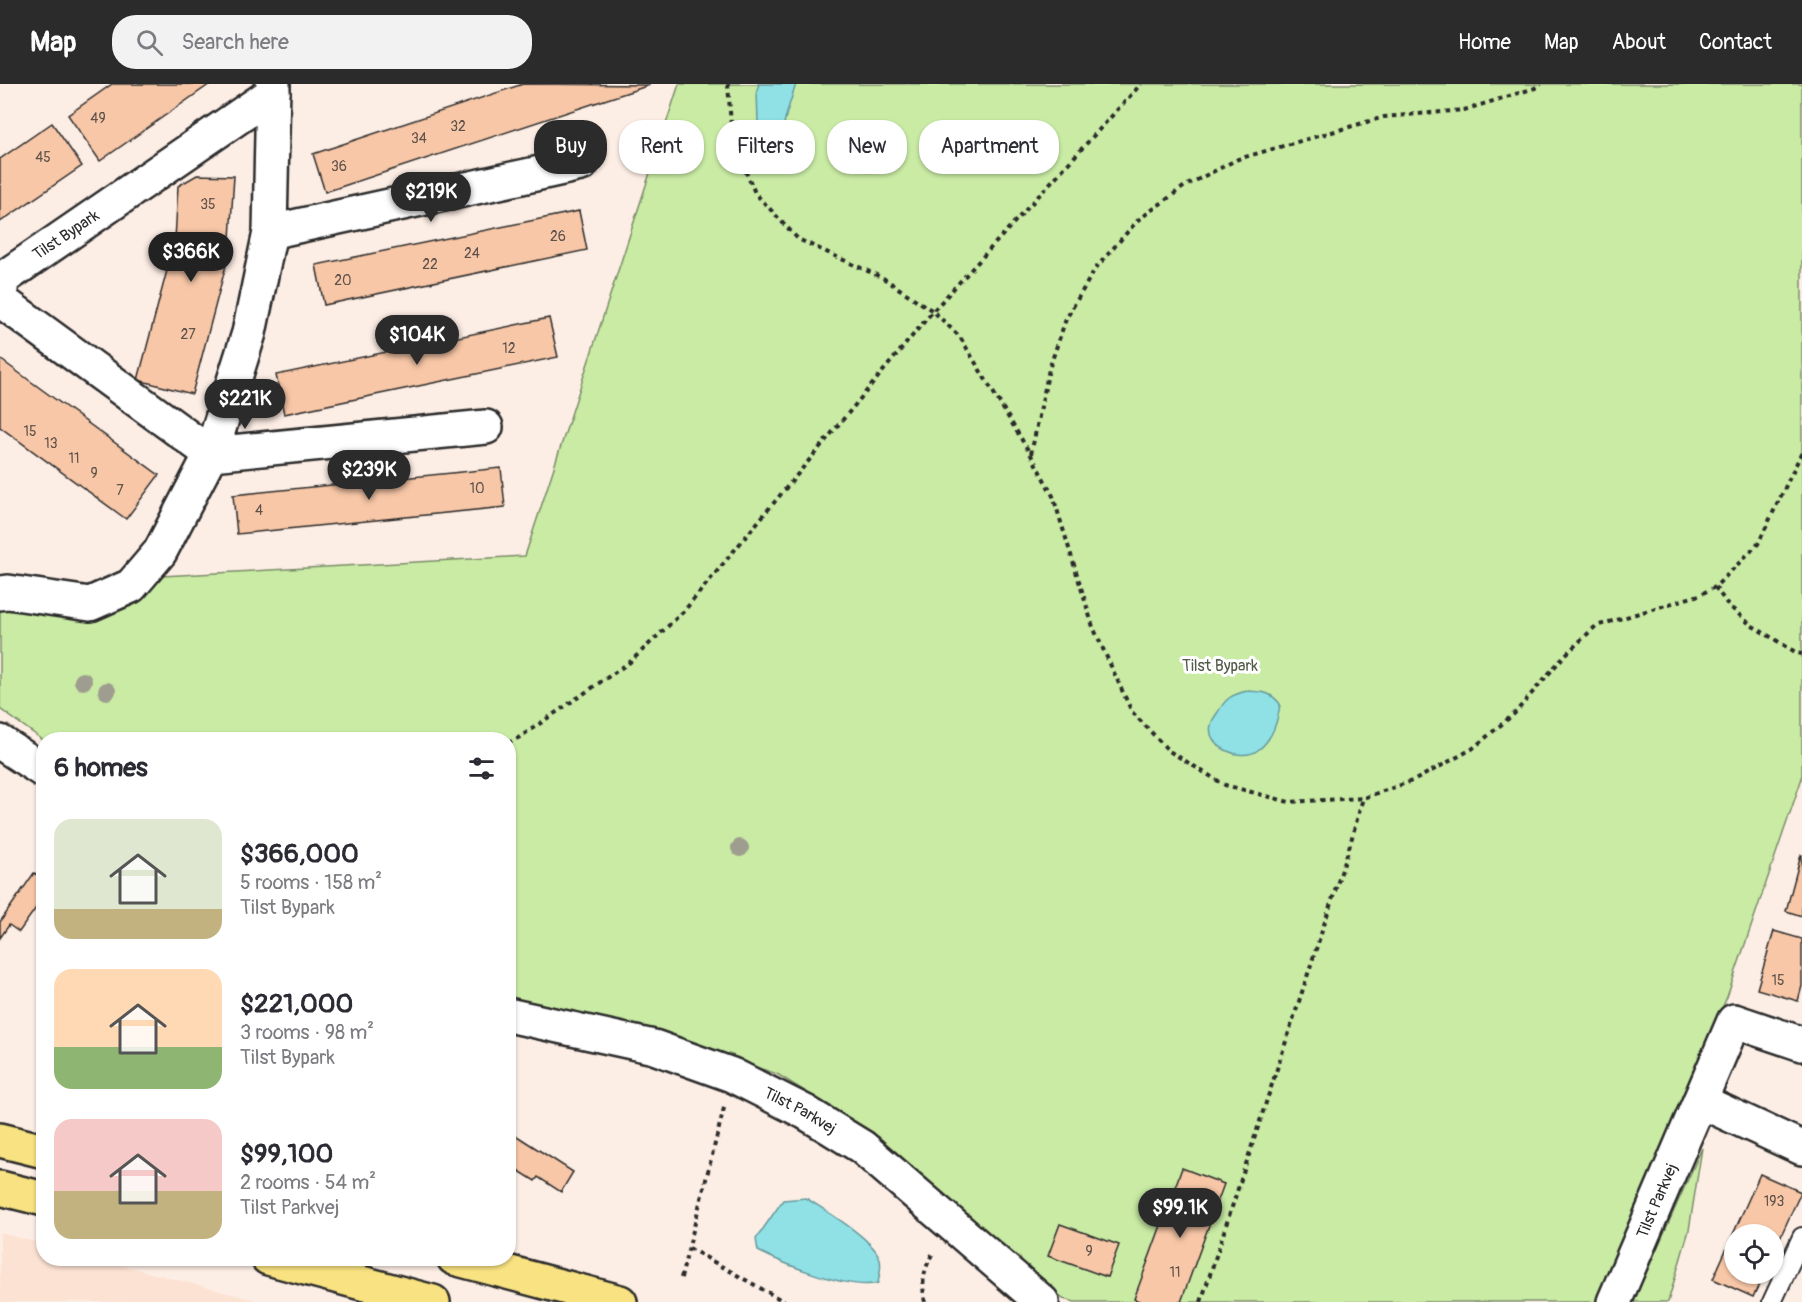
<!DOCTYPE html>
<html lang="en">
<head>
<meta charset="utf-8">
<style>
	body { margin:0; font-family:Pangolin,sans-serif; background:#f2f2f3; color:#2b2b33; height:100vh; display:flex; flex-direction:column; font-size:22px; white-space:nowrap }
	* { box-sizing:border-box; margin:0 }
	p { font-size:20px; color:#7c7c81 }
	.icon { flex:none; width:33px; height:33px; fill:none; stroke:currentColor; stroke-width:2; stroke-linecap:round; stroke-linejoin:round }
	.map { position:relative; flex:1; overflow:hidden }
	.details { position:absolute; left:36px; top:648px; width:480px; height:534px; display:flex; flex-direction:column; background:#fff; border-radius:24px; box-shadow:0 2px 4px #0004 }
	.details>* { flex:none }
	.guide { position:absolute; left:534px; top:36px; width:570px; height:54px; display:flex; gap:12px }
	.buttons { position:absolute; left:1724px; top:1140px; display:grid; gap:12px }
	.buttons a { display:grid; place-items:center; width:60px; height:60px; border-radius:50%; background:#fff; box-shadow:0 2px 4px #0004; font-size:30px }
	.price { position:absolute; translate:-50% -51px; padding:0 14px; border-radius:21px; background:#2b2b2b; color:#fff; font-size:20px; line-height:39px; filter:drop-shadow(0 2px 3px #0008) }
	.price::after { content:''; position:absolute; left:50%; top:36px; width:18px; height:14px; margin-left:-9px; background:inherit; clip-path:polygon(0 0,100% 0,50% 100%) }
	.price.on { background:#222; color:#fff }
	ul { padding:0; list-style:none }
	li { display:flex; align-items:center; gap:18px; height:150px; padding:0 18px }
	li span { display:grid; place-items:center; flex:none; width:168px; height:120px; border-radius:18px; color:#555 }
	li>.icon { margin-inline-start:auto }
	span .icon { width:72px; height:72px; fill:#fffc; stroke-width:1 }
	li b { font-size:26px }
	h2 { display:flex; justify-content:space-between; align-items:center; height:72px; padding:0 18px; font-size:26px }
	.tag { padding:0 21px; border-radius:24px; background:#fff; box-shadow:0 2px 4px #0004; font-size:21px; line-height:54px }
	.tag.on { background:#2b2b2b; color:#fff }
	header { display:flex; align-items:center; gap:36px; box-sizing:border-box; height:84px; padding:0 30px; background:#2b2b2b; color:#fff }
	header strong { font-size:28px }
	nav { display:flex; gap:33px; margin-inline-start:auto; font-size:21px }
	.search { width:420px; height:54px; background:#f2f2f3; display:flex; align-items:center; gap:15px; box-sizing:border-box; padding:0 21px; border-radius:24px; color:#7c7c81; font-size:22px }
	.map>svg:first-child { display:block }
	.built { fill:#fce2d2 }
	.green { fill:#c9eba4; stroke:#7a8b68; stroke-width:1.5 }
	.water { fill:#8fe1e6; stroke:#67989b; stroke-width:1.5 }
	.building { fill:#f8c7a7; stroke:#2b2b2b; stroke-width:1.5 }
	.lines { fill:none; stroke-linecap:round; stroke-linejoin:round }
	.lane-casing { stroke:#2b2b2b; stroke-width:22 }
	.street-casing { stroke:#2b2b2b; stroke-width:38 }
	.primary-casing { stroke:#2b2b2b; stroke-width:38 }
	.path { stroke:#2b2b2b; stroke-width:4; stroke-dasharray:4.5 4.5; stroke-linecap:butt }
	.lane { stroke:#fff; stroke-width:18 }
	.street { stroke:#fff; stroke-width:33 }
	.primary { stroke:#f8e281; stroke-width:33 }
	.tree { fill:#9f9d8f }
	.labels { text-anchor:middle; dominant-baseline:central; stroke-width:6; stroke-linejoin:round; paint-order:stroke }
	.number-label { font-size:14px; fill:#5e524a }
	.street-label { font-size:16px; fill:#2b2b2b; stroke:#fff }
	.park-label { font-size:16px; fill:#525b49; stroke:#fff }
</style>
</head>
<body>
<header>
<strong>Map</strong>
<div class="search"><svg class="icon" aria-label="search" viewBox="0 0 24 24"><circle cx="10" cy="10" r="6"/><path d="M15 15l6 6"/></svg>Search here</div>
<nav><a>Home</a><a>Map</a><a>About</a><a>Contact</a></nav>
</header>
<div class="map">
<svg width="1802" height="1218" viewBox="0 0 1802 1218">
	<rect width="100%" height="100%" fill="#fdeee5"/>
	<filter id="ink" filterUnits="userSpaceOnUse"><feTurbulence type="fractalNoise" baseFrequency=".0167" numOctaves="2"/><feDisplacementMap in="SourceGraphic" scale="12" xChannelSelector="R" yChannelSelector="G"/><feConvolveMatrix kernelMatrix="1 2 1 2 8 2 1 2 1" color-interpolation-filters="sRGB"/></filter>
	<g filter="url(#ink)">
		<path class="built" d="M0 1149 43 1160 44 1174 97 1175 263 1218H0Z"/>
		<g class="green">
			<path d="M679 0H1802V694L1727 913 1595 1218H1075L1063 1215 879 1053 777 990 679 958 509 915 508 656H43L0 625V523L125 522 162 492 525 472Z"/>
			<path d="M1702 1064 1689 1146 1668 1218H1633Z"/>
		</g>
		<g class="water">
			<path d="M759 0H796L787 28 777 67 759 73 757 6Z"/>
			<path d="M1247 607C1262 608 1270 607 1280 620 1278 636 1272 656 1258 666 1241 679 1205 662 1211 641 1212 636 1215 632 1218 628 1226 614 1231 611 1247 607Z"/>
			<path d="M806 1114C823 1125 877 1157 880 1176 882 1183 879 1193 878 1199 850 1207 784 1180 758 1167L756 1155 783 1116Z"/>
		</g>
		<g class="building">
			<path d="M112 0H210L100 77 68 31Z"/>
			<path d="M523 0 650 1 325 108 313 70Z"/>
			<path d="M52 39 82 82 0 138V75Z"/>
			<path d="M197 91 234 92 229 170 192 310 138 296 175 156 178 102Z"/>
			<path d="M579 127 587 166 324 221 316 181Z"/>
			<path d="M549 234 558 273 284 330 276 291Z"/>
			<path d="M0 275 159 391 126 435 0 343Z"/>
			<path d="M501 384 505 423 237 450 233 411Z"/>
			<path d="M1801 771H1802V832L1786 827Z"/>
			<path d="M34 789 44 795V825L38 821 19 848 9 841 0 854V838Z"/>
			<path d="M1774 847 1802 855V902L1798 917 1757 905Z"/>
			<path d="M517 1052 573 1088 561 1108 538 1093 535 1097 508 1080V1064Z"/>
			<path d="M1182 1084 1224 1100 1181 1218H1142L1134 1215Z"/>
			<path d="M1760 1090 1801 1108 1773 1169V1150H1734V1190H1764L1753 1213 1713 1195Z"/>
			<path d="M1060 1140 1119 1161 1107 1193 1048 1172Z"/>
		</g>
		<g class="lines">
			<g class="lane-casing">
				<path id="lane" d="M1772 1218 1802 1153"/>
			</g>
			<g class="street-casing">
				<g id="street">
					<path d="M273 9 2 195 0 216 211 370 486 343"/>
					<path d="M270 148 581 80"/>
					<path d="M0 509 8 508 90 520 131 502 160 468 211 370 249 249 270 148 273 0"/>
					<path d="M0 658 44 687"/>
					<path id="s1" d="M508 931 654 963 732 991 805 1028 862 1063 1042 1218"/>
					<path d="M1700 1017 1802 1064"/>
					<path id="s2" d="M1614 1218 1734 937 1802 960"/>
				</g>
			</g>
			<g class="primary-casing">
				<g id="primary">
					<path d="M0 1056 44 1067"/>
					<path d="M0 1104 44 1115"/>
					<path d="M268 1174 433 1218"/>
					<path d="M454 1174 620 1218"/>
				</g>
			</g>
			<g class="path">
				<path d="M728 0 732 55 755 109 798 155 883 194 933 227 960 253 1031 371 1053 412 1093 543 1132 628 1169 667 1225 701 1289 718 1363 714 1415 696 1472 665 1514 630 1564 572 1596 542 1699 511 1715 503 1758 460 1802 368"/>
				<path d="M1031 370 1049 285 1066 235 1095 185 1138 136 1185 102 1238 75 1384 33 1464 26 1535 4 1541 0"/>
				<path d="M1715 503 1728 521 1751 541 1797 569 1802 570"/>
				<path d="M508 659 520 653 630 578 684 527 933 227 1141 0"/>
				<path d="M689 1164 785 1218"/>
				<path d="M681 1194 725 1020"/>
				<path d="M925 1218C921 1199 924 1184 934 1167"/>
				<path d="M1201 1218 1349 764 1363 714"/>
			</g>
			<use href="#lane" class="lane"/>
			<use href="#street" class="street"/>
			<use href="#primary" class="primary"/>
		</g>
		<g class="tree">
			<circle cx="874" cy="50" r="9"/>
			<circle cx="1022" cy="55" r="9"/>
			<circle cx="1002" cy="63" r="9"/>
			<circle cx="890" cy="65" r="9"/>
			<circle cx="1019" cy="76" r="9"/>
			<circle cx="870" cy="80" r="9"/>
			<circle cx="83" cy="597" r="9"/>
			<circle cx="107" cy="607" r="9"/>
			<circle cx="740" cy="764" r="9"/>
		</g>
	</g>
	<g class="labels">
		<g class="number-label">
			<text x="98" y="34">49</text>
			<text x="458" y="42">32</text>
			<text x="419" y="54">34</text>
			<text x="43" y="73">45</text>
			<text x="339" y="82">36</text>
			<text x="208" y="120">35</text>
			<text x="558" y="152">26</text>
			<text x="472" y="169">24</text>
			<text x="430" y="180">22</text>
			<text x="343" y="196">20</text>
			<text x="188" y="250">27</text>
			<text x="509" y="264">12</text>
			<text x="30" y="347">15</text>
			<text x="51" y="359">13</text>
			<text x="74" y="374">11</text>
			<text x="94" y="389">9</text>
			<text x="477" y="404">10</text>
			<text x="120" y="406">7</text>
			<text x="259" y="426">4</text>
			<text x="1778" y="896">15</text>
			<text x="1774" y="1117">193</text>
			<text x="1089" y="1167">9</text>
			<text x="1175" y="1188">11</text>
		</g>
		<g class="street-label">
			<text transform="translate(66 151) rotate(-34)">Tilst Bypark</text>
			<text stroke="none"><textPath href="#s1" startOffset="309">Tilst Parkvej</textPath></text>
			<text stroke="none"><textPath href="#s2" startOffset="110">Tilst Parkvej</textPath></text>
		</g>
		<g class="park-label">
			<text x="1220" y="582">Tilst Bypark</text>
		</g>
	</g>
</svg>
<div class="buttons">
<a><svg class="icon" aria-label="locate" viewBox="0 0 24 24"><circle cx="12" cy="12" r="6"/><path d="M12 2v4M12 18v4M2 12h4M18 12h4"/></svg></a>
</div>
<b class="price" style="left:431px;top:139px">$219K</b>
<b class="price on" style="left:191px;top:199px">$366K</b>
<b class="price" style="left:417px;top:282px">$104K</b>
<b class="price" style="left:245px;top:346px">$221K</b>
<b class="price" style="left:369px;top:417px">$239K</b>
<b class="price" style="left:1180px;top:1155px">$99.1K</b>
<div class="guide">
<a class="tag on">Buy</a>
<a class="tag">Rent</a>
<a class="tag">Filters</a>
<a class="tag">New</a>
<a class="tag">Apartment</a>
</div>
<section class="details">
<h2>6 homes<svg class="icon" aria-label="filters" viewBox="0 0 24 24"><path d="M4 7h16M4 17h16"/><circle cx="9" cy="7" r="2"/><circle cx="15" cy="17" r="2"/></svg></h2>
<ul>
<li><span style="background:linear-gradient(#dfe7d0 75%,#c2b280 0)"><svg class="icon" aria-label="home" viewBox="0 0 24 24"><path d="M3 11l9-7 9 7M6 9v11h12V9"/></svg></span><div><b>$366,000</b><p>5 rooms · 158 m²</p><p>Tilst Bypark</p></div></li>
<li><span style="background:linear-gradient(#ffd9b3 65%,#8fb573 0)"><svg class="icon" aria-label="home" viewBox="0 0 24 24"><path d="M3 11l9-7 9 7M6 9v11h12V9"/></svg></span><div><b>$221,000</b><p>3 rooms · 98 m²</p><p>Tilst Bypark</p></div></li>
<li><span style="background:linear-gradient(#f6c9c9 60%,#c2b280 0)"><svg class="icon" aria-label="home" viewBox="0 0 24 24"><path d="M3 11l9-7 9 7M6 9v11h12V9"/></svg></span><div><b>$99,100</b><p>2 rooms · 54 m²</p><p>Tilst Parkvej</p></div></li>
</ul>
</section>
</div>
</body>
</html>
